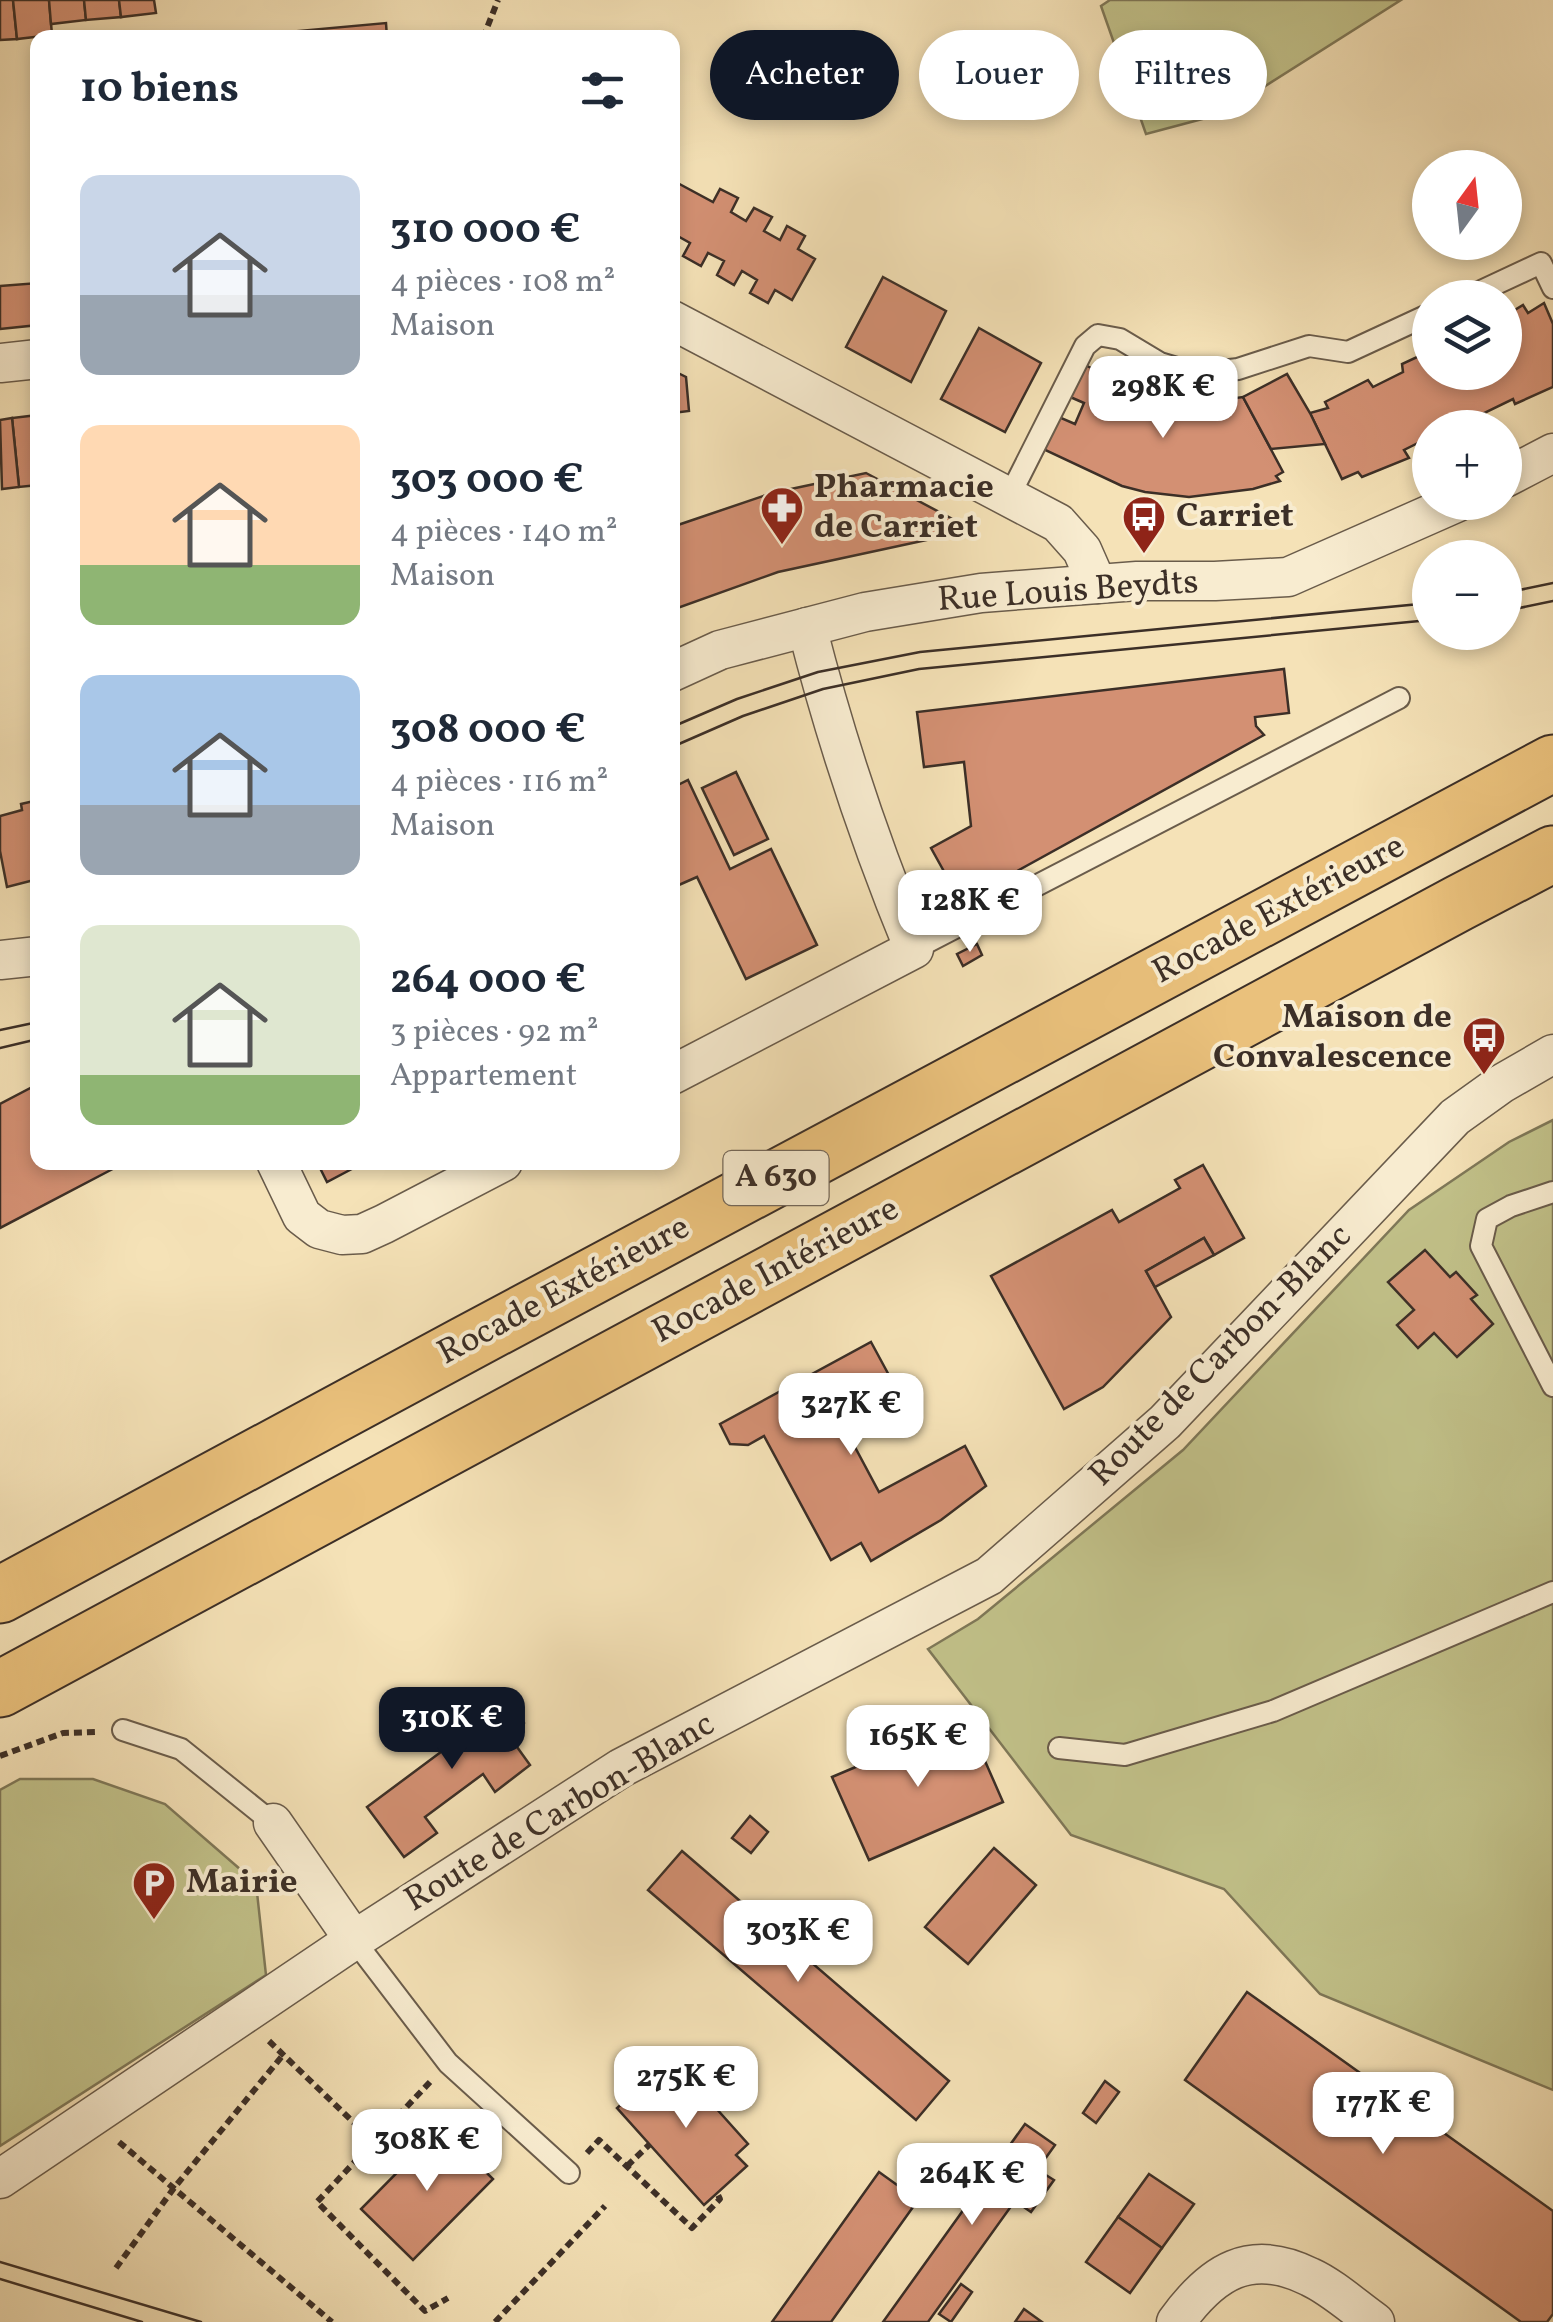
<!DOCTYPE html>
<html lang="fr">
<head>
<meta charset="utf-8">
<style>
	body { margin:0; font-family:Vollkorn,serif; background:#f6f6f7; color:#1f2937; height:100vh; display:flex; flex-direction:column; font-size:38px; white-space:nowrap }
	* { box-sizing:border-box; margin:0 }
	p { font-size:32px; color:#747a83 }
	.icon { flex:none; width:55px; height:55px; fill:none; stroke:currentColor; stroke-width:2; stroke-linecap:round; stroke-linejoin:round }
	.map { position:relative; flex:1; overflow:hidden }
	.panel { position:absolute; left:30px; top:30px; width:650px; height:1140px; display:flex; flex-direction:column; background:#fff; border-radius:20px; box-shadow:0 5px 15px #0003 }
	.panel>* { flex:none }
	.guide { position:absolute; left:710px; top:30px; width:692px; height:90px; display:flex; gap:20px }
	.needle { width:65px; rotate:15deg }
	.controls { position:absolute; left:1412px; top:150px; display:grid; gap:20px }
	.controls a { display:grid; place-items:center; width:110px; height:110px; border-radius:50%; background:#fff; box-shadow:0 5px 15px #0003; font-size:50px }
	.price { position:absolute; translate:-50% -85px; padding:0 22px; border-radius:20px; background:#fff; color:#222; font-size:32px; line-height:65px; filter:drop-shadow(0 2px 5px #0008) }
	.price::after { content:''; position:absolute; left:50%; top:60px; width:30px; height:22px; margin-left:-15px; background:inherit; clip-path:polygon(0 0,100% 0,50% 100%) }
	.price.active { background:#111827; color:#fff }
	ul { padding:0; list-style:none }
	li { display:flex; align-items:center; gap:30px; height:250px; padding:0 50px }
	li span { display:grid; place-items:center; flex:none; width:280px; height:200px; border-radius:20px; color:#555 }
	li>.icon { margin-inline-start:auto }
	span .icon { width:120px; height:120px; fill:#fffc; stroke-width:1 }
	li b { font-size:42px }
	h2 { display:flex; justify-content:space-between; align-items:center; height:120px; padding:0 50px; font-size:42px }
	.pill { padding:0 35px; border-radius:45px; background:#fff; box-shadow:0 5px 15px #0003; font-size:35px; line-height:90px }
	.pill.active { background:#111827; color:#fff }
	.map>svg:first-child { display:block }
	.green { fill:#c2c28a; stroke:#7f7858; stroke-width:2.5 }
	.building { fill:#d39073; stroke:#3c2f27; stroke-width:2.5 }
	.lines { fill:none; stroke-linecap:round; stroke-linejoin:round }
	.lane-casing { stroke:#6a5c4b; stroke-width:24 }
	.street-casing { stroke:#6a5c4b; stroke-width:41 }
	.highway-casing { stroke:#3c2f27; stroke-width:59 }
	.path { stroke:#3c2f27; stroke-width:6; stroke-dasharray:8 5; stroke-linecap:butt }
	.lane { stroke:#f8ecd0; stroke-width:20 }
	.street { stroke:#f8ecd0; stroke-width:38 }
	.highway { stroke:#eac17c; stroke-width:55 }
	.tram { stroke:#3c2f27; stroke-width:2.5 }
	.labels { text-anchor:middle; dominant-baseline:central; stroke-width:8; stroke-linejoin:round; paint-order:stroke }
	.shield { fill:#f8ecd0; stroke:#74685a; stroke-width:2.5 }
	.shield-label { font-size:32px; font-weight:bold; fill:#3c2f27 }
	.poi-label { font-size:35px; font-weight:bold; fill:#3c2f27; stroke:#f8ecd0; text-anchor:start }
	.street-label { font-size:35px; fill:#3c2f27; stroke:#f8ecd0 }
</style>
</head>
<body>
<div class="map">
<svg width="1553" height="2322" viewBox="0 0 1553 2322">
	<rect width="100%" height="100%" fill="#f5e2b7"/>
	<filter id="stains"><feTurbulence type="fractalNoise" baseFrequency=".002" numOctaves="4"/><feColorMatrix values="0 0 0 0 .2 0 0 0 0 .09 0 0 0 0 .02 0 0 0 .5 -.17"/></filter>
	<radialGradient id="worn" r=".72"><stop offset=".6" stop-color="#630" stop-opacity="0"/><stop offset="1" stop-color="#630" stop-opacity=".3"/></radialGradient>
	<g class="green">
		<path d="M1110 0H1401L1221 114 1146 134 1101 6Z"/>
		<path d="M1553 1120V2090L1320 1994 1224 1889 1071 1835 928 1649 978 1619 1183 1450 1409 1210 1509 1142Z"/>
		<path d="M20 1779H93L165 1804 256 1883 266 1975 0 2146V1790Z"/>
	</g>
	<g class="building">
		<path d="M0 0H13L17 39 0 40Z"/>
		<path d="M13 0H49L52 35 17 39Z"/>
		<path d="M49 0H84L86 20 51 24Z"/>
		<path d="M84 0H119L121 17 86 20Z"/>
		<path d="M119 0H154L156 13 121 17Z"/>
		<path d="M386 23 387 38H266L265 34Z"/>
		<path d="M672 180 713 202 720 189 738 198 731 212 746 221 754 208 772 217 764 231 780 240 787 226 805 236 798 249 815 259 792 300 775 290 768 303 750 293 757 280 742 271 734 285 717 275 724 261 708 253 701 266 683 256 690 243 674 234 672 236Z"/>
		<path d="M883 277 946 311 911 382 846 347Z"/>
		<path d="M38 283V325L0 329V286Z"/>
		<path d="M1544 303 1553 324V387L1515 404 1513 399 1482 414 1485 421 1469 428H1430V437L1404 450 1409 458 1362 477 1358 472 1342 479 1310 413 1328 408 1325 402 1368 380 1373 387 1403 372 1402 364 1430 351V372H1505V316L1523 305 1528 313Z"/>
		<path d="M979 328 1041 363 1005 432 941 399Z"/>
		<path d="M1083 364 1155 399 1198 403 1243 397 1283 472 1276 476 1280 481 1253 489 1189 497 1145 492 1122 486 1043 449 1059 417 1075 424 1084 403 1068 396Z"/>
		<path d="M672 370 686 377 689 411 672 413Z"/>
		<path d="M1287 374 1310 413 1325 444 1271 449 1243 397Z"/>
		<path d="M38 415V485L19 487 12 418Z"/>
		<path d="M12 418 19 487 2 489 0 420Z"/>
		<path d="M866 473 973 530 778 572 672 610V527L772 493Z"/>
		<path d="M1284 669 1289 713 1255 717 1256 726 1264 735 961 902 931 848 971 826 964 762 924 767 917 712Z"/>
		<path d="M736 772 768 839 734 855 702 788Z"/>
		<path d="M688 780 730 869 771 849 817 945 746 979 697 877 672 888V788Z"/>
		<path d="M38 800V879L7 887 0 851V816L22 810 21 804Z"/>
		<path d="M977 944 982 955 963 966 957 954Z"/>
		<path d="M38 1084V1162H126L0 1228V1104Z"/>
		<path d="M317 1162H365L327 1182Z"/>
		<path d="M1203 1165 1244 1238 1214 1255 1204 1238 1146 1271 1171 1317 1103 1387 1064 1409 991 1276 1112 1210 1119 1222 1180 1188 1175 1180Z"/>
		<path d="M1204 1238 1214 1255 1155 1287 1146 1271Z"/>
		<path d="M1425 1250 1450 1277 1456 1272 1477 1295 1471 1299 1493 1324 1457 1357 1434 1333 1418 1348 1397 1325 1414 1310 1388 1282Z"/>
		<path d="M871 1342 904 1403 848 1434 879 1492 965 1446 986 1486 941 1520 871 1561 861 1543 831 1560 764 1436 748 1445 730 1444 720 1424Z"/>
		<path d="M477 1693 495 1717 507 1709 515 1710 524 1723 522 1732 512 1740 530 1765 495 1792 483 1774 425 1817 437 1833 404 1857 367 1807 457 1740 442 1719Z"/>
		<path d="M967 1720 1003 1802 869 1860 832 1777Z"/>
		<path d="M750 1816 768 1832 751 1853 732 1838Z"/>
		<path d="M994 1848 1036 1885 968 1964 925 1927Z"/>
		<path d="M682 1851 949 2081 916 2120 648 1890Z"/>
		<path d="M1247 1992 1553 2211V2314L1547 2322H1521L1185 2080Z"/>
		<path d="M672 2059 748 2144 736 2155 747 2166 704 2205 617 2108Z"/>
		<path d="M1105 2081 1119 2092 1096 2123 1083 2113Z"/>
		<path d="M1025 2124 1055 2145 928 2322H883Z"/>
		<path d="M441 2128 493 2179 413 2260 361 2209Z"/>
		<path d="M879 2172 918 2200 831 2322H772Z"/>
		<path d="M1041 2172 1054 2180 1031 2212 1018 2203Z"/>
		<path d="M1149 2174 1194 2204 1162 2248 1118 2217Z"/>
		<path d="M1118 2217 1162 2248 1130 2293 1086 2262Z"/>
		<path d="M961 2284 972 2292 951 2322 939 2314Z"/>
		<path d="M1024 2309 1042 2322H1015Z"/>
	</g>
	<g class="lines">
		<g class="lane-casing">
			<g id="lane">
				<path d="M1466 298 1541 263 1553 288"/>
				<path d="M1009 497 1085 346 1098 335 1120 339 1160 363 1197 374 1238 369 1309 346 1348 352 1430 314"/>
				<path d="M914 949 1399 698"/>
				<path d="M1553 1192 1511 1206 1487 1219 1481 1246 1553 1386"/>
				<path d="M123 1730 181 1749 273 1823"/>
				<path d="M1059 1748 1125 1755 1273 1711 1553 1592"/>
				<path d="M354 1940 448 2063 569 2173"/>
			</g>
		</g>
		<g class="street-casing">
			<g id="street">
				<path d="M672 320 1058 523 1082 550 1097 584"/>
				<path d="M0 363 38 359"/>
				<path d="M1505 478 1553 453"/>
				<path d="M672 672 720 650 865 612 981 593 1137 581H1215L1288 577 1458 502"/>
				<path d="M0 960 38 956"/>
				<path d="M672 1075 914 949C871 845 835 737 807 627"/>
				<path d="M276 1162 302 1216 319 1229 342 1235 362 1234 384 1224 503 1162"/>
				<path d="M273 1823 354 1940"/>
				<path d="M0 2179 354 1940 621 1768 989 1576 1165 1422 1455 1117 1501 1084 1553 1054"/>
				<path d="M1176 2322C1212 2272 1250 2247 1310 2277 1332 2287 1355 2308 1375 2322"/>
			</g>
		</g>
		<g class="highway-casing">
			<g id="highway">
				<path d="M0 1595 464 1345 1553 763"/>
				<path d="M0 1689 1459 903 1553 854"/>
			</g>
		</g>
		<g class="path">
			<path d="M483 38 498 0"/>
			<path d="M0 1756 63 1733 95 1732"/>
			<path d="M269 2041 401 2168"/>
			<path d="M430 2082 317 2202 425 2311 448 2298"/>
			<path d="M119 2142 332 2322"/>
			<path d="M587 2153 599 2140 692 2228 720 2199 717 2193"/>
			<path d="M627 2166 650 2144"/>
			<path d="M116 2268 174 2188 283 2055"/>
			<path d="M495 2322 605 2206"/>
		</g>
		<use href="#lane" class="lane"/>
		<use href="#street" class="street"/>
		<use href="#highway" class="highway"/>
		<g class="tram">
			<path d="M1505 593 1553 583"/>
			<path d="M1505 611 1553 601"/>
			<path d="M672 727 737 699 818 672 920 652 1430 603"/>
			<path d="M672 747 743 716 823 689 919 669 1430 620"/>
			<path d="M0 1030 38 1022"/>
			<path d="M0 1048 38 1039"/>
			<path d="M0 2262 201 2322"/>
			<path d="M0 2279 142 2322"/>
		</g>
	</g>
	<defs>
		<g id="pharmacy-pin" transform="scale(2.25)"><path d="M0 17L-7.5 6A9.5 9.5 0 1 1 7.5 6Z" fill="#8f2418" stroke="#f8ecd0"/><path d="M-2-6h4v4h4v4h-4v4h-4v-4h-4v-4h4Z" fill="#fff"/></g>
		<g id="bus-pin" transform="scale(2.25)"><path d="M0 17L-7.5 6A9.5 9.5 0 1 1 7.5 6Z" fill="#8f2418" stroke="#f8ecd0"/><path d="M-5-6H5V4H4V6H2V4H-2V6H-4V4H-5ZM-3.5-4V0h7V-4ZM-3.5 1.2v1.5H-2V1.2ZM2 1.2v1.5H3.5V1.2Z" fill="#fff"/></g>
		<g id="parking-pin" transform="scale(2.25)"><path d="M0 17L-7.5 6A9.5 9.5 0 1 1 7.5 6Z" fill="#8f2418" stroke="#f8ecd0"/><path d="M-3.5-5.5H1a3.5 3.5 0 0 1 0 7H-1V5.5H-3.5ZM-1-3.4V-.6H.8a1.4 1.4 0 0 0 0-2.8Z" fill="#fff"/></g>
	</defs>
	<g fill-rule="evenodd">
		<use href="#pharmacy-pin" x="782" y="508"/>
		<use href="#bus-pin" x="1144" y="517"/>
		<use href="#bus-pin" x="1484" y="1038"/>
		<use href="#parking-pin" x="154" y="1883"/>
	</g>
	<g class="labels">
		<rect class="shield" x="723.5" y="1151" width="105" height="54" rx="8"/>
		<g class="shield-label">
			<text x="776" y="1178">A 630</text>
		</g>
		<g class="poi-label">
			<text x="814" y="488">Pharmacie<tspan x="814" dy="40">de Carriet</tspan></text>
			<text x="1176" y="517">Carriet</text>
			<text x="1452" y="1018" text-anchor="end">Maison de<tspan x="1452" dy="40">Convalescence</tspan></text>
			<text x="186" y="1883">Mairie</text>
		</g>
		<g class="street-label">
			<text transform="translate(1068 592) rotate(-4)">Rue Louis Beydts</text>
			<text transform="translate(1279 910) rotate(-28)">Rocade Extérieure</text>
			<text transform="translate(776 1271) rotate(-28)">Rocade Intérieure</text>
			<text transform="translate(564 1291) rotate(-28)">Rocade Extérieure</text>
			<text transform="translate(1221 1356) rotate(-45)">Route de Carbon-Blanc</text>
			<text transform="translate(560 1813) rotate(-31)">Route de Carbon-Blanc</text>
		</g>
	</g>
	<rect width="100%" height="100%" filter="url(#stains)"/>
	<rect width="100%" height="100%" fill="url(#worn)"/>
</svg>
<div class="controls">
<a><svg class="needle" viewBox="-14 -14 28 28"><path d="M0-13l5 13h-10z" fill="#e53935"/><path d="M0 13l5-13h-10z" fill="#747a83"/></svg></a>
<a><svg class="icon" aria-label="layers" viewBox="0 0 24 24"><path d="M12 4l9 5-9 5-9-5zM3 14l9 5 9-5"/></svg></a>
<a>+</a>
<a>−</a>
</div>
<b class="price" style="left:1163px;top:441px">298K €</b>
<b class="price" style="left:970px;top:955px">128K €</b>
<b class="price" style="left:851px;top:1458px">327K €</b>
<b class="price active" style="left:452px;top:1772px">310K €</b>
<b class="price" style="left:918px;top:1790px">165K €</b>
<b class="price" style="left:798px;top:1985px">303K €</b>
<b class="price" style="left:686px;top:2131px">275K €</b>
<b class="price" style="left:1383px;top:2157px">177K €</b>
<b class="price" style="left:427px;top:2194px">308K €</b>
<b class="price" style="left:972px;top:2228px">264K €</b>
<div class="guide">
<a class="pill active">Acheter</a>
<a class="pill">Louer</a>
<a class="pill">Filtres</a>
</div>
<section class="panel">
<h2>10 biens<svg class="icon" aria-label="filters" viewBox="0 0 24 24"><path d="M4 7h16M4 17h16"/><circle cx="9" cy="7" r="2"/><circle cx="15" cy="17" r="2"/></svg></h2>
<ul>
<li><span style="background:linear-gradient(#c9d6e8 60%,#9aa5b1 0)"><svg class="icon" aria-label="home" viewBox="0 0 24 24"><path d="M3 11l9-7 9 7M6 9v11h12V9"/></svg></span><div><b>310 000 €</b><p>4 pièces · 108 m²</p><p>Maison</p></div></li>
<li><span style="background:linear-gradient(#ffd9b3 70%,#8fb573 0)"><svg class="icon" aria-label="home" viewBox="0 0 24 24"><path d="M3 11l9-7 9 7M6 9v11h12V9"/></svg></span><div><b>303 000 €</b><p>4 pièces · 140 m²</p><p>Maison</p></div></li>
<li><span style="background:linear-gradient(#a9c7e8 65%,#9aa5b1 0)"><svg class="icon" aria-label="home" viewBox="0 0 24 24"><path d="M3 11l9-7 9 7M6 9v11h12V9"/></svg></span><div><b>308 000 €</b><p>4 pièces · 116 m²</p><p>Maison</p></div></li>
<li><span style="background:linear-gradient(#dfe7d0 75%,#8fb573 0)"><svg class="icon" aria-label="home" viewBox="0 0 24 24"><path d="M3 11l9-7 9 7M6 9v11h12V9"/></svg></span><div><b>264 000 €</b><p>3 pièces · 92 m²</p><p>Appartement</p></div></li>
</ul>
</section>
</div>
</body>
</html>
